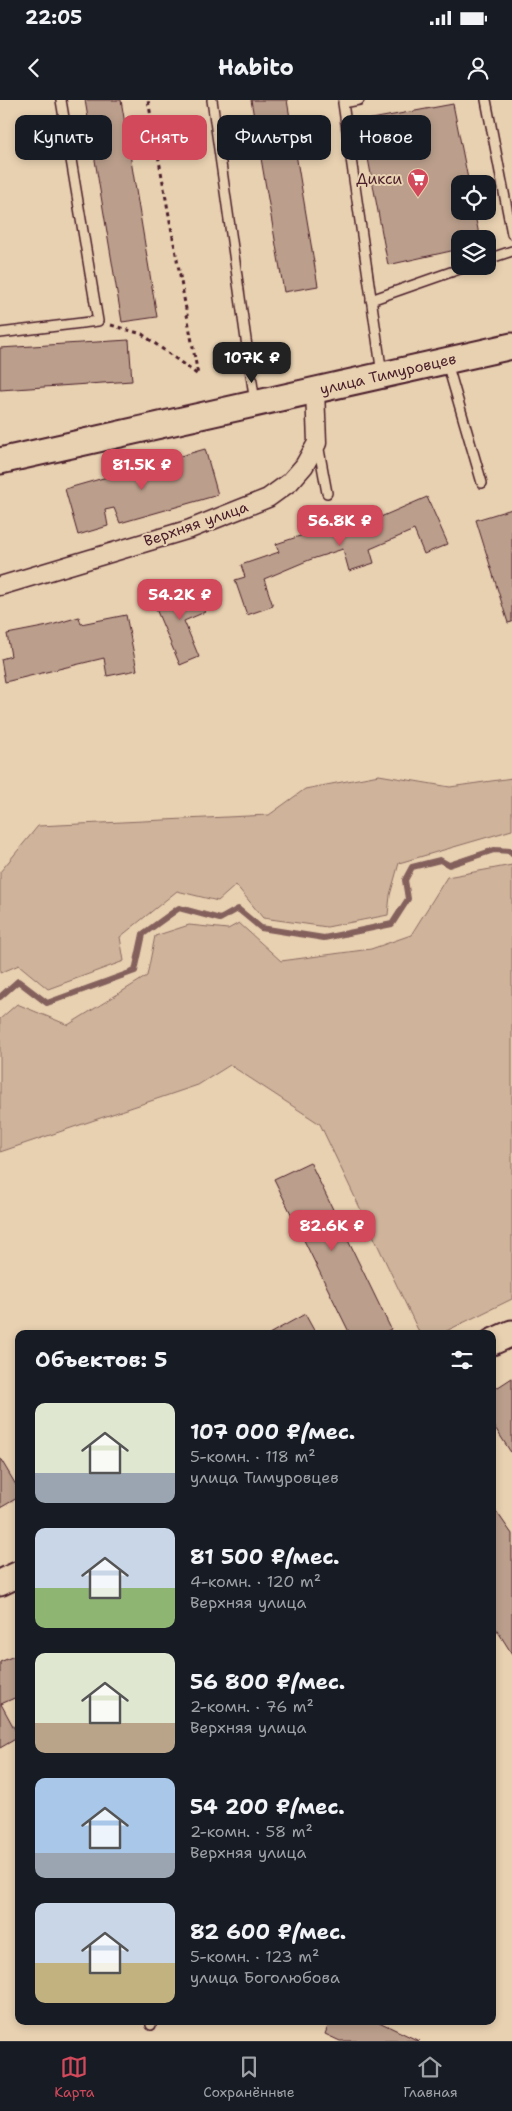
<!DOCTYPE html>
<html lang="ru">
<head>
<meta charset="utf-8">
<style>
	body { margin:0; font-family:"Shantell Sans",sans-serif; background:#20242c; color:#f1f3f6; height:100vh; display:flex; flex-direction:column; font-size:19px; white-space:nowrap }
	* { box-sizing:border-box; margin:0 }
	p { font-size:16px; color:#9ea1a6 }
	.icon { flex:none; width:28px; height:28px; fill:none; stroke:currentColor; stroke-width:2; stroke-linecap:round; stroke-linejoin:round }
	.map { position:relative; flex:1; overflow:hidden }
	.side { position:absolute; left:15px; top:1230px; width:481px; height:695px; display:flex; flex-direction:column; background:#171b24; border-radius:10px; box-shadow:0 2px 8px #0003 }
	.side>* { flex:none }
	.hud { position:absolute; left:15px; top:15px; width:482px; height:45px; display:flex; gap:10px }
	.controls { position:absolute; left:451px; top:75px; display:grid; gap:10px }
	.controls a { display:grid; place-items:center; width:45px; height:45px; border-radius:10px; background:#171b24; box-shadow:0 2px 8px #0003; font-size:25px }
	.price { position:absolute; translate:-50% -42px; padding:0 11px; border-radius:10px; background:#d1495b; color:#fff; font-size:16px; line-height:32px; filter:drop-shadow(0 1px 2px #0008) }
	.price::after { content:''; position:absolute; left:50%; top:30px; width:15px; height:11px; margin-left:-8px; background:inherit; clip-path:polygon(0 0,100% 0,50% 100%) }
	.price.active { background:#222; color:#fff }
	ul { padding:0; list-style:none }
	li { display:flex; align-items:center; gap:15px; height:125px; padding:0 20px }
	li span { display:grid; place-items:center; flex:none; width:140px; height:100px; border-radius:10px; color:#555 }
	li>.icon { margin-inline-start:auto }
	span .icon { width:60px; height:60px; fill:#fffc; stroke-width:1 }
	li b { font-size:21px }
	h2 { display:flex; justify-content:space-between; align-items:center; height:60px; padding:0 20px; font-size:21px }
	.tag { padding:0 18px; border-radius:10px; background:#171b24; box-shadow:0 2px 8px #0003; font-size:18px; line-height:45px }
	.tag.active { background:#d1495b; color:#fff }
	.status { display:flex; justify-content:space-between; align-items:center; height:35px; padding:0 25px; background:#171b24; direction:ltr }
	.status svg { height:14px; fill:currentColor }
	header { display:flex; justify-content:space-between; align-items:center; height:65px; padding:0 20px; background:#171b24; font-size:22px; font-weight:700 }
	.menu { display:flex; justify-content:space-around; align-items:center; height:70px; border-top:1px solid #363941; background:#171b24; font-size:14px; color:#9ea1a6 }
	.menu a { display:grid; justify-items:center; gap:2px }
	.menu .active { color:#d1495b }
	.map>svg:first-child { display:block }
	.green { fill:#cfb49b; stroke:#8c6a63 }
	.lines { fill:none; stroke-linecap:round; stroke-linejoin:round }
	.stream { stroke:#84605c; stroke-width:6 }
	.building { fill:#bb9f8c; stroke:#4a1f2b }
	.lane-casing { stroke:#4a1f2b; stroke-width:12 }
	.street-casing { stroke:#4a1f2b; stroke-width:21 }
	.secondary-casing { stroke:#4a1f2b; stroke-width:29 }
	.path { stroke:#4a1f2b; stroke-width:3; stroke-dasharray:4 4; stroke-linecap:butt }
	.lane { stroke:#e8d1b1; stroke-width:9 }
	.street { stroke:#e8d1b1; stroke-width:18 }
	.secondary { stroke:#e8d1b1; stroke-width:25 }
	.labels { text-anchor:middle; dominant-baseline:central; stroke-width:4; stroke-linejoin:round; paint-order:stroke }
	.poi-label { font-size:15px; fill:#4a1f2b; stroke:#e8d1b1; text-anchor:end }
	.street-label { font-size:15px; fill:#4a1f2b; stroke:#e8d1b1 }
</style>
</head>
<body>
<div class="status"><b>22:05</b><svg viewBox="0 0 49 12"><path d="M0 12V9h3v3zM5 12V6h3v6zM10 12V3h3v9zM15 12V0h3v12zM26 1h20v11H26zM47 4h2v5h-2z"/></svg></div>
<header><svg class="icon" aria-label="back" viewBox="0 0 24 24"><path d="M15 5l-7 7 7 7"/></svg>Habito<svg class="icon" aria-label="person" viewBox="0 0 24 24"><circle cx="12" cy="8" r="4"/><path d="M4 21q1-7 8-7t8 7"/></svg></header>
<div class="map">
<svg width="512" height="1941" viewBox="0 0 512 1941">
	<rect width="100%" height="100%" fill="#e8d1b1"/>
	<filter id="ink" filterUnits="userSpaceOnUse"><feTurbulence type="fractalNoise" baseFrequency=".02" numOctaves="2"/><feDisplacementMap in="SourceGraphic" scale="10" xChannelSelector="R" yChannelSelector="G"/><feConvolveMatrix kernelMatrix="1 2 1 2 8 2 1 2 1" color-interpolation-filters="sRGB"/></filter>
	<g filter="url(#ink)">
		<g class="green">
			<path d="M379 675 450 687 512 678V730L399 763 390 795 388 815 327 827 263 818 236 785 218 801 177 791 120 837 124 861 48 889 19 865 0 873V772L38 726 269 715 305 689Z"/>
			<path d="M512 765V1199L440 1234H420L320 1024 230 965 198 985 0 1052V919L17 904 68 925 147 876 155 836 189 825 228 829 239 823 281 861 371 849 411 835 447 777Z"/>
		</g>
		<g class="lines">
			<path class="stream" d="M0 897 18 881 47 903 135 871 143 834 179 808 220 819 238 809 261 828 324 838 392 824 408 799 405 780 412 767 440 760 449 765 494 750 511 751 512 754"/>
		</g>
		<g class="building">
			<path d="M85 0H121L157 217 122 222Z"/>
			<path d="M251 0H287L318 186 284 192Z"/>
			<path d="M453 4 469 84H460V111H474L480 139H460V149L388 165 361 21Z"/>
			<path d="M129 240 132 281 0 290V248Z"/>
			<path d="M205 349 218 395 120 423 114 408 105 410 108 426 78 435 65 389Z"/>
			<path d="M427 397 448 444 424 454 414 430 370 449 374 463 349 471 343 449 309 460 264 479 273 506 247 515 235 480 245 477 241 465 279 452 276 444 315 431 313 425 358 412 362 425Z"/>
			<path d="M512 409V522L508 523 476 420Z"/>
			<path d="M194 484 205 512 184 521 199 557 180 565 153 502Z"/>
			<path d="M126 515 137 570 107 576 104 558 5 582 1 559 11 556 7 534 48 526 79 517 81 524Z"/>
			<path d="M310 1062 391 1229 382 1234H350L274 1079Z"/>
			<path d="M305 1214 316 1234H269Z"/>
			<path d="M512 1278V1354L492 1323V1291Z"/>
			<path d="M0 1358 19 1390V1397L0 1408Z"/>
			<path d="M492 1405 512 1434V1554L492 1522Z"/>
			<path d="M19 1554V1596L1 1604 19 1637 0 1648V1562Z"/>
			<path d="M330 1921H377L419 1941H340L325 1934Z"/>
		</g>
		<g class="lines">
			<g class="lane-casing">
				<g id="lane">
					<path d="M212 0 255 303"/>
					<path d="M359 0 343 3 382 274"/>
					<path d="M486 0 512 134"/>
					<path d="M488 159 512 151"/>
					<path d="M371 200 468 166"/>
					<path d="M0 233 98 221 61 0"/>
					<path d="M447 263 482 383"/>
					<path d="M318 344 327 393"/>
					<path d="M151 1925 152 1921"/>
				</g>
			</g>
			<g class="street-casing">
				<path id="street" d="M0 486 190 429 268 398 290 382 304 366 317 343 315 290"/>
			</g>
			<g class="secondary-casing">
				<g id="secondary">
					<path d="M0 361 512 246"/>
					<path d="M492 1242 512 1233"/>
					<path d="M0 1483 19 1474"/>
				</g>
			</g>
			<path class="path" d="M111 225 142 234 198 275 148 0"/>
			<use href="#lane" class="lane"/>
			<use href="#street" class="street"/>
			<use href="#secondary" class="secondary"/>
		</g>
	</g>
	<defs>
		<g id="supermarket-pin" transform="scale(1.125)"><path d="M0 17L-7.5 6A9.5 9.5 0 1 1 7.5 6Z" fill="#d1495b" stroke="#e8d1b1"/><path d="M-6-5.5h2.5l.6 2H6L4.5 2H-2.5L-4.4-4H-6ZM-1.5 3.2a1.3 1.3 0 1 0 .1 0ZM3 3.2a1.3 1.3 0 1 0 .1 0Z" fill="#fff"/></g>
	</defs>
	<g fill-rule="evenodd">
		<use href="#supermarket-pin" x="418" y="79"/>
	</g>
	<g class="labels">
		<g class="poi-label">
			<text x="402" y="79">Дикси</text>
		</g>
		<g class="street-label">
			<text transform="translate(388 274) rotate(-13)">улица Тимуровцев</text>
			<text transform="translate(196 424) rotate(-19)">Верхняя улица</text>
		</g>
	</g>
</svg>
<div class="controls">
<a><svg class="icon" aria-label="locate" viewBox="0 0 24 24"><circle cx="12" cy="12" r="6"/><path d="M12 2v4M12 18v4M2 12h4M18 12h4"/></svg></a>
<a><svg class="icon" aria-label="layers" viewBox="0 0 24 24"><path d="M12 4l9 5-9 5-9-5zM3 14l9 5 9-5"/></svg></a>
</div>
<b class="price active" style="left:252px;top:284px">107K ₽</b>
<b class="price" style="left:142px;top:391px">81.5K ₽</b>
<b class="price" style="left:340px;top:447px">56.8K ₽</b>
<b class="price" style="left:180px;top:521px">54.2K ₽</b>
<b class="price" style="left:332px;top:1152px">82.6K ₽</b>
<div class="hud">
<a class="tag">Купить</a>
<a class="tag active">Снять</a>
<a class="tag">Фильтры</a>
<a class="tag">Новое</a>
</div>
<section class="side">
<h2>Объектов: 5<svg class="icon" aria-label="filters" viewBox="0 0 24 24"><path d="M4 7h16M4 17h16"/><circle cx="9" cy="7" r="2"/><circle cx="15" cy="17" r="2"/></svg></h2>
<ul>
<li><span style="background:linear-gradient(#dfe7d0 70%,#9aa5b1 0)"><svg class="icon" aria-label="home" viewBox="0 0 24 24"><path d="M3 11l9-7 9 7M6 9v11h12V9"/></svg></span><div><b>107 000 ₽/мес.</b><p>5-комн. · 118 m²</p><p>улица Тимуровцев</p></div></li>
<li><span style="background:linear-gradient(#c9d6e8 60%,#8fb573 0)"><svg class="icon" aria-label="home" viewBox="0 0 24 24"><path d="M3 11l9-7 9 7M6 9v11h12V9"/></svg></span><div><b>81 500 ₽/мес.</b><p>4-комн. · 120 m²</p><p>Верхняя улица</p></div></li>
<li><span style="background:linear-gradient(#dfe7d0 70%,#b9a48a 0)"><svg class="icon" aria-label="home" viewBox="0 0 24 24"><path d="M3 11l9-7 9 7M6 9v11h12V9"/></svg></span><div><b>56 800 ₽/мес.</b><p>2-комн. · 76 m²</p><p>Верхняя улица</p></div></li>
<li><span style="background:linear-gradient(#a9c7e8 75%,#9aa5b1 0)"><svg class="icon" aria-label="home" viewBox="0 0 24 24"><path d="M3 11l9-7 9 7M6 9v11h12V9"/></svg></span><div><b>54 200 ₽/мес.</b><p>2-комн. · 58 m²</p><p>Верхняя улица</p></div></li>
<li><span style="background:linear-gradient(#c9d6e8 60%,#c2b280 0)"><svg class="icon" aria-label="home" viewBox="0 0 24 24"><path d="M3 11l9-7 9 7M6 9v11h12V9"/></svg></span><div><b>82 600 ₽/мес.</b><p>5-комн. · 123 m²</p><p>улица Боголюбова</p></div></li>
</ul>
</section>
</div>
<nav class="menu">
<a class="active"><svg class="icon" aria-label="map" viewBox="0 0 24 24"><path d="M3 6l6-2 6 2 6-2v14l-6 2-6-2-6 2zM9 4v14M15 6v14"/></svg>Карта</a>
<a><svg class="icon" aria-label="saved" viewBox="0 0 24 24"><path d="M7 4h10v16l-5-4-5 4z"/></svg>Сохранённые</a>
<a><svg class="icon" aria-label="home" viewBox="0 0 24 24"><path d="M3 11l9-7 9 7M6 9v11h12V9"/></svg>Главная</a>
</nav>
</body>
</html>
